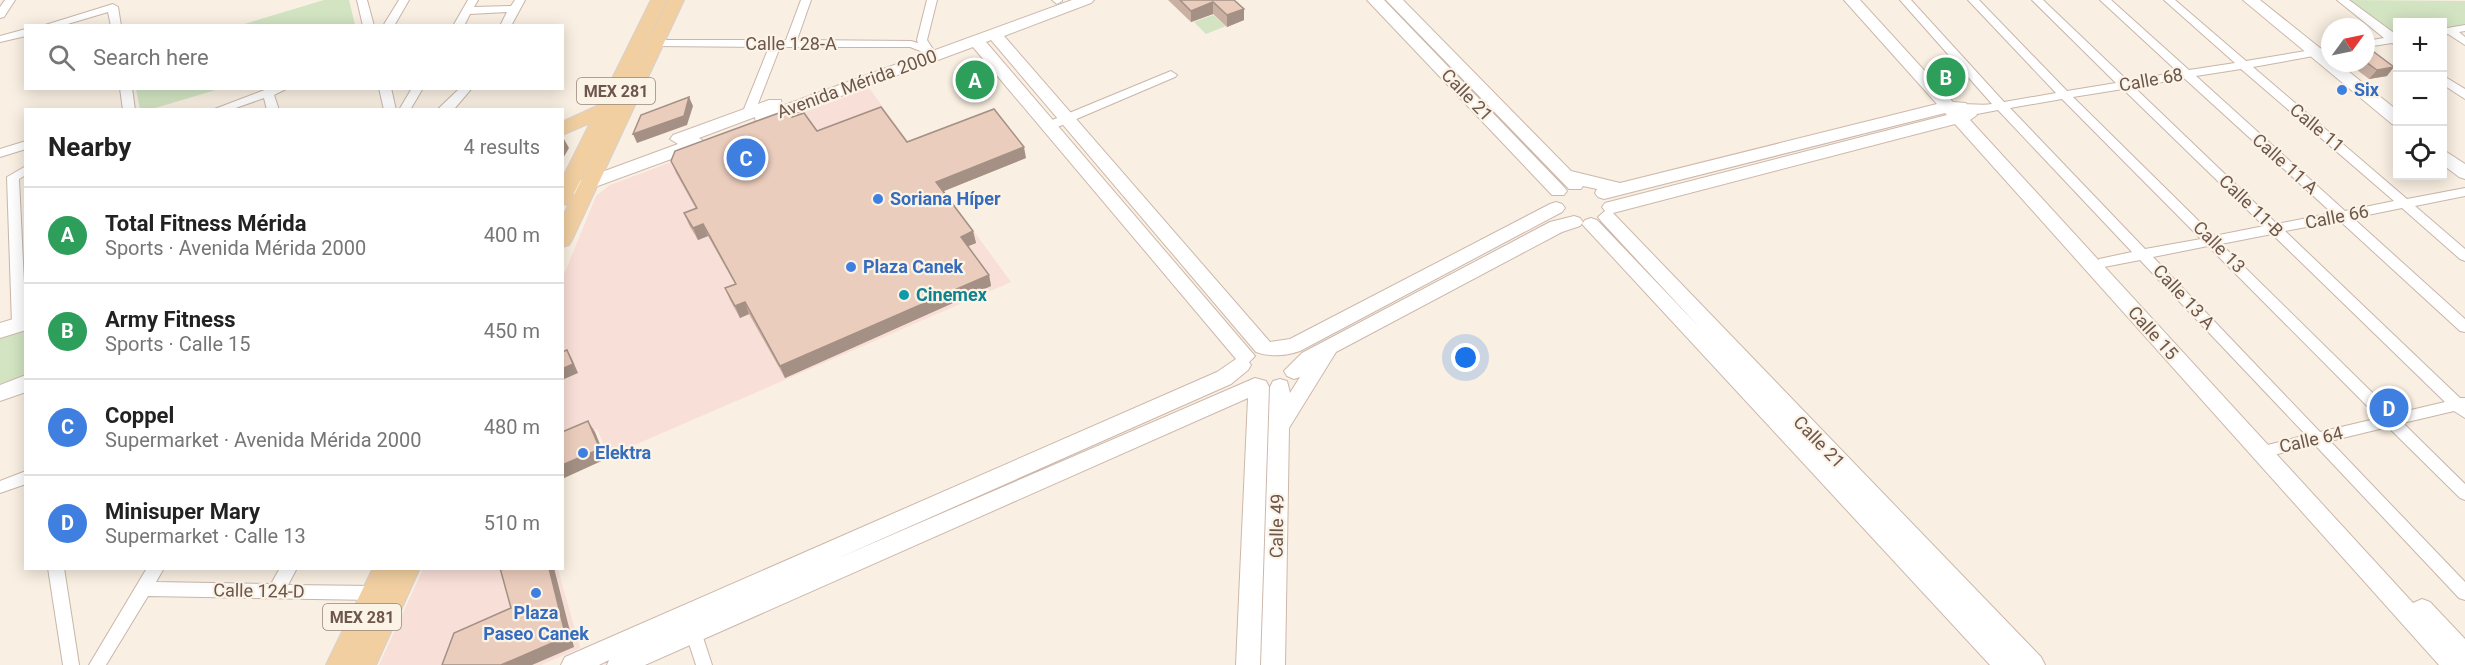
<!DOCTYPE html>
<html lang="en">
<head>
<meta charset="utf-8">
<style>
	body { margin:0; font-family:Roboto,sans-serif; background:#f6f6f6; color:#222 }
	.controls { position:absolute; right:18px; top:18px; display:grid; overflow:hidden; border-radius:0px; box-shadow:0 3px 15px #0003 }
	.controls button { width:54px; height:54px; display:grid; place-items:center; padding:0; border:0; border-bottom:2px solid #e0e0e0; background:#fff; color:#222; font:30px sans-serif }
	.compass { position:absolute; left:2321px; top:18px; width:54px; height:54px; border-radius:50%; background:#fff; box-shadow:0 3px 15px #0003; rotate:57deg }
	.you { position:absolute; left:1466px; top:358px; width:21px; height:21px; margin:-15px; border:4px solid #fff; border-radius:50%; background:#1a73e8; box-shadow:0 0 0 9px #1a73e833 }
	.badge { display:grid; place-items:center; width:39px; height:39px; border-radius:50%; background:#2563eb; color:#fff; font-size:20px; font-weight:700 }
	.pin { position:absolute; translate:-50% -50%; border:3px solid #fff; box-shadow:0 2px 6px #0006 }
	.list { margin:0; padding:0; list-style:none }
	h2 { display:flex; justify-content:space-between; align-items:center; height:78px; margin:0; padding:0 24px; font-size:26px }
	h2 small { font-size:20px; font-weight:400; color:#767676 }
	.list li { display:grid; grid-template-columns:39px 1fr auto; gap:18px; align-items:center; box-sizing:border-box; height:96px; padding:0 24px; border-top:2px solid #e0e0e0 }
	.list b { display:block; font-size:22px; white-space:nowrap }
	.list p { margin:0; font-size:20px; white-space:nowrap; color:#767676 }
	.list em { font-size:20px; font-style:normal; color:#767676 }
	.icon { flex:none; width:33px; height:33px; fill:none; stroke:currentColor; stroke-width:2; stroke-linecap:round; stroke-linejoin:round }
	.map { position:relative; flex:none; width:2465px; height:665px; overflow:hidden }
	.search { position:absolute; background:#fff; box-shadow:0 3px 15px #0003; left:24px; top:24px; width:540px; height:66px; display:flex; align-items:center; gap:15px; box-sizing:border-box; padding:0 21px; border-radius:0px; color:#767676; font-size:22px }
	.panel { position:absolute; background:#fff; box-shadow:0 3px 15px #0003; left:24px; top:108px; width:540px; height:462px; border-radius:0px }
	.map>svg:first-child { display:block }
	.commercial { fill:#f8dfd7 }
	.green { fill:#d2e4c2 }
	.lines { fill:none; stroke-linecap:round; stroke-linejoin:round }
	.street-casing { stroke:#c8b6aa; stroke-width:2 }
	.secondary-casing { stroke:#cdb8ab; stroke-width:2 }
	.primary-casing { stroke:#d6d0cd; stroke-width:2 }
	.street { fill:#fff; fill-rule:evenodd }
	.secondary { fill:#fff; fill-rule:evenodd }
	.primary { fill:#f1cfa1; fill-rule:evenodd }
	.wall { fill:#cab0a3 }
	.shaded-wall { fill:#a49084 }
	.building { fill:#ebcdbd; stroke:#a49084; stroke-width:1.5 }
	.shop-dot { fill:#3f7fe0; stroke:#fcf3e7; stroke-width:2 }
	.culture-dot { fill:#0f9aa8; stroke:#fcf3e7; stroke-width:2 }
	.labels { text-anchor:middle; stroke-width:4.5; stroke-linejoin:round; paint-order:stroke }
	.shield { fill:#fcf3e7; stroke:#98857a; stroke-width:1.5 }
	.shield-label { font-size:16px; font-weight:bold; fill:#6d564b }
	.street-label { font-size:18px; fill:#6d564b; stroke:#fcf3e7 }
	.shop-label { font-size:18px; font-weight:bold; fill:#366cbe; stroke:#fcf3e7; text-anchor:start }
	.culture-label { font-size:18px; font-weight:bold; fill:#0d838f; stroke:#fcf3e7; text-anchor:start }
</style>
</head>
<body>
<div class="map">
<svg width="2465" height="665" viewBox="0 0 2465 665">
	<rect width="100%" height="100%" fill="#f9efe2"/>
	<path class="commercial" d="M869 88 1011 282 609 456 597 429 563 443V277L596 196 610 185Z
		M423 569H558L580 648 541 665H379Z"/>
	<path class="green" d="M324 0H349L355 25H241Z
		M2344 0 2465 1V28L2443 32 2442 22H2398L2397 39Z
		M1213 15 1226 26 1206 34 1194 22Z
		M136 89V88L219 89 152 109H140Z
		M25 327V376L0 386V336Z"/>
	<g class="lines">
		<defs>
			<path id="street" d="M5 0H15L4 17 0 18V7Z
				M357 0H367L374 26H363Z
				M399 0H409L394 26H383Z
				M468 0H478L474 7 511 6 515 0H525L511 26H500L507 12 470 14 464 26H453Z
				M801 0H811L797 40 911 41 918 43 917 40 927 0H937L927 40 936 54 930 57 926 56 923 52 910 47H780L754 114 748 118 742 114 769 47 656 46 651 43 656 40H786Z
				M1052 0H1062V1L1057 4Z
				M1900 0H1911L2004 102 2056 93 1968 0H1979L2067 91 2116 83 2032 0H2043L2128 81 2178 72 2100 0H2111L2189 70 2235 63 2164 0H2175L2246 61 2330 47V53L2253 67 2407 199 2465 188V196L2415 206 2465 249V261L2460 259 2402 208 2353 218 2465 319V332L2460 331 2340 221 2285 231 2460 398H2465V418L2454 411 2403 423 2465 484V500L2460 498 2388 427 2330 441 2465 582V600L2459 598 2315 445 2261 458 2256 456 2254 452 2256 448 2306 435 2140 260 2104 267 2099 265 2098 262 2099 259 2132 252 1998 110 1977 114 1960 111 1958 108 1960 105C1970 103 1982 106 1992 104ZM2241 69 2394 201 2345 211 2196 76ZM2184 78 2332 213 2277 224 2134 87ZM2123 89 2264 226 2214 236 2073 97ZM2062 99 2201 239 2145 249 2010 108ZM2272 234 2445 402 2394 414 2221 244ZM2208 246 2379 418 2320 432 2153 257Z
				M2337 0H2349L2398 36V46L2392 43 2366 47V41L2384 38Z
				M113 4 118 7 121 26H111L108 12 61 26H42Z
				M2465 25V31L2459 32 2465 37V45L2448 34 2442 35V29Z
				M26 29V36L0 42V36Z
				M1171 71 1177 75 1175 77 1053 129 1049 130 1043 126 1045 123Z
				M2442 75 2465 89V99L2442 84Z
				M120 88H132L135 110H123Z
				M270 88H288L274 95 279 110H267L264 98 230 110H212Z
				M379 88H391L396 110H384Z
				M412 88H423L410 110H399Z
				M460 88H472L455 108 437 110Z
				M26 141V149L0 157V149Z
				M26 166V175L19 179 26 324 19 329 12 324 7 177Z
				M26 471V484L0 493V481Z
				M48 568H64L79 665H63Z
				M147 568H164L156 582 271 584 280 568H297L288 585 374 586 380 588 382 593 380 598 374 600 148 596 106 665H89Z
				M691 618 697 620 699 625 712 665H696L683 625 685 620Z"/>
			<path id="secondary" d="M1072 0H1094L1091 3 1004 36 1270 342 1290 339 1550 204 1556 202 1562 204 1565 208 1562 212 1300 351C1286 356 1269 357 1256 352L991 40 986 42 1255 356 1249 362 1251 365 1248 370 1231 384 834 560 1255 378 1266 381 1269 387 1260 665H1236L1248 398 645 665H607L609 660 599 665H561L565 657 1217 372 1236 359 973 47 768 123H756L755 117 699 138 707 143 704 147 595 187 583 194H571L568 190 571 186 583 179 678 144 670 139 673 135 769 100H781L782 106Z
				M1367 0H1384L1564 187 1567 191 1564 195H1552Z
				M1386 0H1403L1571 171 1620 183 1937 104 1844 0H1860L1953 102 1966 103 1968 107 1966 110 1975 111 1977 115 1970 120 2413 603 2422 599 2430 602 2465 639V665H2439L1955 124 1613 213 2041 657 2045 665H1990L1582 224 1585 220 1591 218 1597 220 1700 328 1601 221 1598 217 1605 211 1602 207 1605 203 1947 115 1945 113 1604 199 1598 197 1595 193 1597 189 1583 186 1581 189H1569Z
				M2243 0H2260L2330 56V63H2338L2398 111V125L2392 124Z
				M2442 149 2465 164V179L2459 177 2442 164Z
				M1574 216 1580 218 1583 222 1580 226 1562 232 1336 352 1289 428 1285 665H1261L1270 387 1273 381 1280 379 1287 381 1290 393 1300 377 1294 379 1287 376 1284 371 1302 353 1550 222Z
				M26 315V330L0 338V323Z
				M26 375V392L0 401V385Z"/>
			<path id="primary" d="M651 0H667L616 107 668 0H684L572 240 569 245 562 247V218L614 112 572 199 569 204 562 205V179L590 123 562 135V122L599 105Z
				M373 568H420L376 665H326Z"/>
		</defs>
		<use href="#street" class="street-casing"/>
		<use href="#secondary" class="secondary-casing"/>
		<use href="#primary" class="primary-casing"/>
		<use href="#street" class="street"/>
		<use href="#secondary" class="secondary"/>
		<use href="#primary" class="primary"/>
	</g>
	<path class="wall" d="M1168 0H1234L1244 20 1227 27 1213 14 1191 22Z
		M2366 46 2387 76 2369 79 2348 63H2366Z
		M792 117 817 131 1026 158 944 191 973 231 976 243 968 246 989 275 991 286 785 378 749 314 740 318 730 300 725 288 735 284 708 236 698 240 689 225 684 213 696 209 676 173 671 161Z
		M433 568H456V570H434Z"/>
	<path class="shaded-wall" d="M1213 2V14L1191 22V11Z
		M1244 9V20L1227 27V15Z
		M2394 67 2387 76 2369 79 2377 70Z
		M689 97 693 106 687 125 637 143 633 134Z
		M564 139 569 148 562 160V142Z
		M1024 147 1026 158 939 193 936 182Z
		M703 224 708 236 698 240 693 228Z
		M973 231 976 243 964 248 961 237Z
		M989 275 991 286 785 378 780 366Z
		M745 302 749 314 740 318 735 306Z
		M567 350 572 359 578 373 562 380V369Z
		M588 421 595 432 606 459 562 479V465Z
		M549 568H554L574 647 532 665H501Z"/>
	<path class="building" d="M1180 0H1234L1244 9 1227 15 1213 2 1191 11Z
		M2366 46 2394 67 2377 70 2366 62Z
		M689 97 684 116 633 134 641 115Z
		M881 107 907 142 994 109 1024 147 936 182 973 231 961 237 989 275 780 366 745 302 735 306 725 288 736 284 703 224 693 228 684 213 697 208 671 161 675 151 787 110 792 117 804 113 817 131Z
		M567 350 573 364 562 369V352Z
		M588 421 600 449 562 465V432Z
		M500 568H549L566 637 501 665H442L454 633 511 608Z"/>
	<g class="shop-dot">
		<circle cx="2342" cy="90" r="6"/>
		<circle cx="878" cy="199" r="6"/>
		<circle cx="851" cy="267" r="6"/>
		<circle cx="583" cy="453" r="6"/>
		<circle cx="536" cy="593" r="6"/>
	</g>
	<circle class="culture-dot" cx="904" cy="295" r="6"/>
	<g class="labels">
		<g class="shield">
			<rect x="577" y="78" width="78" height="26" rx="4.5"/>
			<rect x="323" y="604" width="78" height="26" rx="4.5"/>
		</g>
		<g class="shield-label">
			<text x="616" y="97">MEX 281</text>
			<text x="362" y="623">MEX 281</text>
		</g>
		<g class="street-label">
			<text x="791" y="50">Calle 128-A</text>
			<text transform="translate(2151 80) rotate(-10)" y="6">Calle 68</text>
			<text transform="translate(857 84) rotate(-20)" y="6">Avenida Mérida 2000</text>
			<text transform="translate(1467 95) rotate(46)" y="6">Calle 21</text>
			<text transform="translate(2317 128) rotate(40)" y="6">Calle 11</text>
			<text transform="translate(2285 164) rotate(42)" y="6">Calle 11 A</text>
			<text transform="translate(2251 206) rotate(44)" y="6">Calle 11-B</text>
			<text transform="translate(2337 217) rotate(-11)" y="6">Calle 66</text>
			<text transform="translate(2219 247) rotate(45)" y="6">Calle 13</text>
			<text transform="translate(2184 297) rotate(47)" y="6">Calle 13 A</text>
			<text transform="translate(2153 333) rotate(48)" y="6">Calle 15</text>
			<text transform="translate(2311 440) rotate(-13)" y="6">Calle 64</text>
			<text transform="translate(1819 442) rotate(46)" y="6">Calle 21</text>
			<text transform="translate(1277 526) rotate(-89)" y="6">Calle 49</text>
			<text transform="translate(259 591) rotate(1)" y="6">Calle 124-D</text>
		</g>
		<g class="shop-label">
			<text x="2354" y="96">Six</text>
			<text x="890" y="205">Soriana Híper</text>
			<text x="863" y="273">Plaza Canek</text>
			<text x="595" y="459">Elektra</text>
			<text x="536" y="619" text-anchor="middle">Plaza<tspan x="536" dy="21">Paseo Canek</tspan></text>
		</g>
		<g class="culture-label">
			<text x="916" y="301">Cinemex</text>
		</g>
	</g>
</svg>
<div class="controls">
<button>+</button>
<button>−</button>
<button><svg class="icon" aria-label="locate" viewBox="0 0 24 24"><circle cx="12" cy="12" r="6"/><path d="M12 2v4M12 18v4M2 12h4M18 12h4"/></svg></button>
</div>
<svg class="compass" viewBox="-18 -18 36 36"><path d="M0-13l5 13h-10z" fill="#e53935"/><path d="M0 13l5-13h-10z" fill="#767676"/></svg>
<div class="you"></div>
<div class="pin badge" style="left:975px;top:80px;background:#2e9e5b">A</div>
<div class="pin badge" style="left:1946px;top:77px;background:#2e9e5b">B</div>
<div class="pin badge" style="left:746px;top:158px;background:#3f7fe0">C</div>
<div class="pin badge" style="left:2389px;top:408px;background:#3f7fe0">D</div>
<div class="search"><svg class="icon" aria-label="search" viewBox="0 0 24 24"><circle cx="10" cy="10" r="6"/><path d="M15 15l6 6"/></svg>Search here</div>
<section class="panel">
<h2>Nearby<small>4 results</small></h2>
<ul class="list">
<li><span class="badge" style="background:#2e9e5b">A</span><div><b>Total Fitness Mérida</b><p>Sports · Avenida Mérida 2000</p></div><em>400 m</em></li>
<li><span class="badge" style="background:#2e9e5b">B</span><div><b>Army Fitness</b><p>Sports · Calle 15</p></div><em>450 m</em></li>
<li><span class="badge" style="background:#3f7fe0">C</span><div><b>Coppel</b><p>Supermarket · Avenida Mérida 2000</p></div><em>480 m</em></li>
<li><span class="badge" style="background:#3f7fe0">D</span><div><b>Minisuper Mary</b><p>Supermarket · Calle 13</p></div><em>510 m</em></li>
</ul>
</section>
</div>
</body>
</html>
